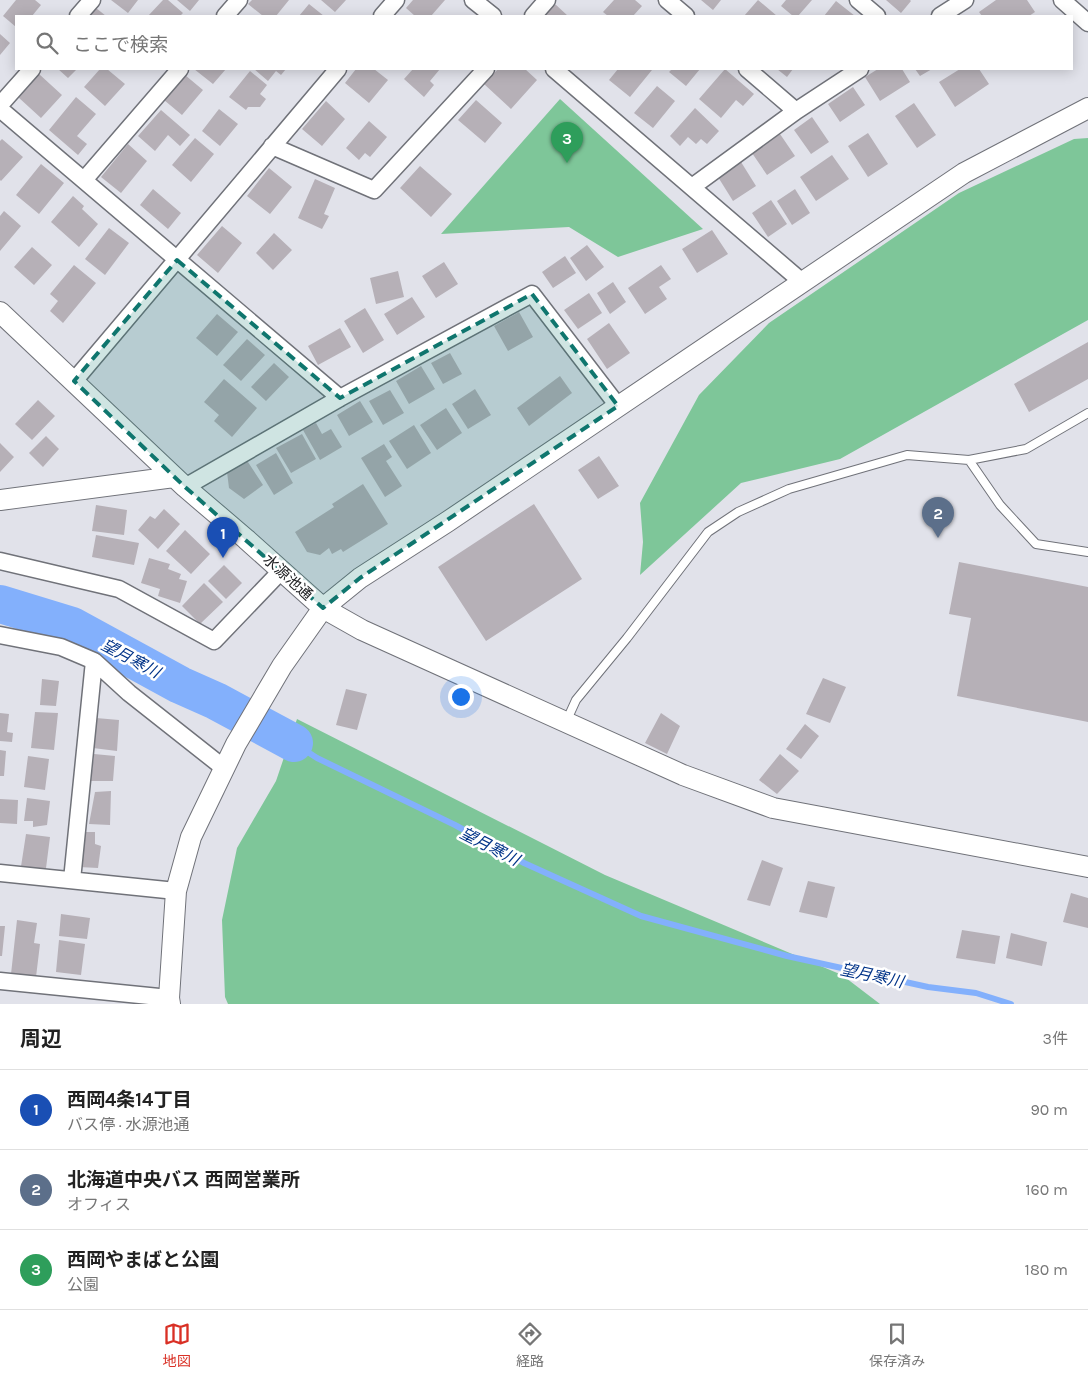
<!DOCTYPE html>
<html lang="ja">
<head>
<meta charset="utf-8">
<style>
	body { margin:0; font-family:Karla,"Noto Sans JP",sans-serif; background:#f2f2f2; color:#222 }
	.you { position:absolute; left:460px; top:696px; width:18px; height:18px; margin:-12px; border:4px solid #fff; border-radius:50%; background:#1a73e8; box-shadow:0 0 0 8px #1a73e833 }
	.badge { display:grid; place-items:center; width:32px; height:32px; border-radius:50%; background:#d93025; color:#fff; font-size:16px; font-weight:700 }
	.pin { position:absolute; translate:-50% -41px; filter:drop-shadow(0 1px 2px #0008) }
	.pin::after { content:''; position:absolute; top:26px; width:18px; height:15px; background:inherit; clip-path:polygon(0 0,100% 0,50% 100%) }
	.list { margin:0; padding:0; list-style:none }
	h2 { display:flex; justify-content:space-between; align-items:center; height:65px; margin:0; padding:0 20px; font-size:21px }
	h2 small { font-size:16px; font-weight:400; color:#767676 }
	.list li { display:grid; grid-template-columns:32px 1fr auto; gap:15px; align-items:center; box-sizing:border-box; height:80px; padding:0 20px; border-top:1px solid #e0e0e0 }
	.list b { display:block; font-size:19px; white-space:nowrap }
	.list p { margin:0; font-size:16px; white-space:nowrap; color:#767676 }
	.list em { font-size:16px; font-style:normal; color:#767676 }
	.icon { flex:none; width:28px; height:28px; fill:none; stroke:currentColor; stroke-width:2; stroke-linecap:round; stroke-linejoin:round }
	.map { position:relative; flex:none; width:1088px; height:1004px; overflow:hidden }
	.search { position:absolute; background:#fff; box-shadow:0 2px 12px #0003; left:15px; right:15px; top:15px; height:55px; display:flex; align-items:center; gap:12px; box-sizing:border-box; padding:0 18px; border-radius:0px; color:#767676; font-size:19px }
	.sheet { height:305px; background:#fff }
	nav { display:flex; justify-content:space-around; align-items:center; box-sizing:border-box; height:70px; border-top:1px solid #e0e0e0; background:#fff; font-size:14px; color:#767676 }
	nav a { display:grid; justify-items:center; gap:2px }
	nav .on { color:#d93025 }
	.map>svg:first-child { display:block }
	.green { fill:#7ec699 }
	.lines { fill:none; stroke-linecap:round; stroke-linejoin:round }
	.stream { stroke:#83b0fc; stroke-width:6 }
	.river { stroke:#83b0fc; stroke-width:38 }
	.building { fill:#b6b0b7 }
	.service-casing { stroke:#707279; stroke-width:10 }
	.minor-casing { stroke:#707279; stroke-width:19 }
	.tertiary-casing { stroke:#707279; stroke-width:22 }
	.service { stroke:#fff; stroke-width:8 }
	.minor { stroke:#fff; stroke-width:16 }
	.tertiary { stroke:#fff; stroke-width:20 }
	.marked { fill:#0f766e; fill-opacity:0.2; stroke:#0f766e; stroke-width:4; stroke-dasharray:10 6; stroke-linejoin:round }
	.labels { text-anchor:middle; stroke-width:5; stroke-linejoin:round; paint-order:stroke }
	.street-label { font-size:15px; fill:#222325; stroke:#fff }
	.water-label { font-size:16px; font-style:italic; fill:#038; stroke:#fff }
</style>
</head>
<body>
<div class="map">
<svg width="1088" height="1004" viewBox="0 0 1088 1004">
	<rect width="100%" height="100%" fill="#e1e2ea"/>
	<path class="green" d="M560 99 703 229 618 257 569 227 441 234Z
		M1088 138V320L840 459 741 483 640 575 643 542 640 503 699 395 769 323 959 193 1074 139Z
		M297 719 605 875 842 975 880 1004H228L225 997 222 920 237 848 276 781Z"/>
	<g class="lines">
		<path class="stream" d="M294 743 317 758 455 825 524 863 641 916 787 956 928 987 976 993 1011 1004"/>
		<path class="river" d="M0 604 72 626 180 685 216 701 294 743"/>
	</g>
	<path class="building" d="M16 0H35L41 5 32 16H16V27L3 16Z
		M111 0H138L128 13Z
		M163 0H168L183 13 180 16H148Z
		M177 0H199L190 11Z
		M252 0H289L276 16H263L248 4Z
		M321 0H346L335 12Z
		M413 0H445L431 16H415L406 8Z
		M614 0H635L642 6 633 16H608L603 12Z
		M701 0H721L713 10Z
		M758 0 777 16H744Z
		M786 0H812L798 16H793L781 6Z
		M886 0H910L911 1 901 13Z
		M996 0H1027L1035 12 1029 16H982L979 12Z
		M836 1 855 16H824Z
		M309 4 324 16H299Z
		M555 4 568 16H544Z
		M96 8 106 16H90Z
		M0 34 10 43 0 55Z
		M58 69H77L68 78Z
		M100 69H107L125 84 105 106 84 87Z
		M194 69H226L213 84Z
		M254 69H286L281 75 276 71 268 81Z
		M356 69H374L388 80 369 103 345 83Z
		M413 69H440L430 81 434 85 424 97 404 79Z
		M498 69H525L537 80 511 109 484 84Z
		M618 69H650L652 70 630 97 609 80Z
		M672 69H700L686 86 669 72Z
		M725 69 754 94 743 106 736 100 721 118 699 99Z
		M777 69H793L787 77Z
		M878 69H902L910 82 880 101 865 77Z
		M915 69H932L920 76Z
		M960 69H979L989 84 955 107 939 82Z
		M250 71 267 85 260 94 266 99 260 107H248L246 110 229 97Z
		M39 74 62 95 41 118 18 97Z
		M185 75 203 90 182 115 164 100Z
		M657 86 675 101 653 128 634 113Z
		M853 87 865 105 840 122 828 104Z
		M76 97 96 114 77 136 87 144 78 155 49 130Z
		M476 100 502 123 485 143 458 120Z
		M326 101 345 119 322 146 302 129Z
		M914 103 936 135 917 148 895 116Z
		M695 108 719 131 707 144 701 139 696 144 688 137 680 146 670 136Z
		M219 109 238 124 220 146 202 131Z
		M161 110 190 135 180 146 168 135 155 151 138 136Z
		M812 117 829 142 811 154 794 130Z
		M369 121 387 137 370 157 365 153 359 160 346 148Z
		M868 133 888 164 868 177 848 146Z
		M780 134 795 156 767 175 752 153Z
		M195 138 214 154 191 182 172 165Z
		M2 139 23 157 1 181 0 180V141Z
		M128 144 147 161 121 193 101 177Z
		M832 155 849 179 816 201 800 177Z
		M741 162 756 186 733 201 718 177Z
		M41 164 64 183 39 214 16 195Z
		M420 166 452 194 431 217 400 188Z
		M269 168 292 187 270 214 247 196Z
		M315 179 335 188 324 214 329 216 322 229 298 218Z
		M153 189 181 213 168 229 140 205Z
		M795 189 810 213 792 225 777 201Z
		M73 196 84 206 82 209 98 224 79 247 51 222Z
		M771 200 787 224 768 237 752 213Z
		M4 211 21 226 0 251V216Z
		M222 226 242 243 218 273 197 255Z
		M109 228 129 243 105 275 85 259Z
		M712 230 728 254 697 273 682 249Z
		M274 233 292 250 273 270 256 253Z
		M587 245 604 267 586 281 570 258Z
		M32 247 52 265 34 285 14 267Z
		M565 256 576 273 553 288 542 272Z
		M444 262 458 284 436 298 422 276Z
		M74 265 96 283 63 323 50 311 58 301 50 294Z
		M661 265 671 279 659 287 667 299 645 314 628 288Z
		M398 271 404 297 376 304 370 278Z
		M613 282 626 302 610 314 597 293Z
		M589 293 602 313 578 329 564 310Z
		M412 297 425 317 397 335 384 314Z
		M365 308 384 340 363 353 344 321Z
		M519 312 533 337 508 351 494 326Z
		M217 314 238 332 217 356 196 338Z
		M609 323 630 353 607 369 587 339Z
		M340 328 351 347 318 365 308 346Z
		M247 339 265 355 241 381 223 365Z
		M1088 342V379L1029 412 1014 384Z
		M450 353 462 374 443 384 431 363Z
		M274 363 289 377 266 401 251 387Z
		M421 366 435 389 409 404 396 381Z
		M560 376 572 393 529 426 517 408Z
		M224 379 257 408 232 437 214 421 219 415 204 402Z
		M475 389 491 415 468 429 452 404Z
		M390 390 404 413 383 425 369 401Z
		M38 400 55 416 32 440 15 424Z
		M360 401 373 422 349 436 337 415Z
		M446 408 462 433 437 450 420 425Z
		M316 423 322 434 331 429 342 447 320 460 303 430Z
		M414 425 431 453 407 469 389 441Z
		M302 434 316 459 291 473 276 448Z
		M46 436 59 449 43 467 29 453Z
		M0 443 14 457 0 472Z
		M384 444 392 457 386 461 402 486 385 497 361 458Z
		M276 453 293 483 274 495 256 465Z
		M599 456 619 486 598 499 578 470Z
		M246 459 263 485 244 499 229 488 227 472Z
		M363 484 388 524 343 552 341 549 332 554 329 548 320 555 307 552 295 532 334 507 332 504Z
		M534 504 582 579 486 641 438 567Z
		M96 505 127 510 124 535 92 531Z
		M164 509 180 524 158 549 138 530 150 516 155 519Z
		M185 530 210 554 191 574 166 551Z
		M96 535 139 543 134 565 92 557Z
		M149 558 170 564 168 569 181 574 179 579 187 581 180 603 158 596 160 589 141 583Z
		M959 562 1088 587V722L957 696 971 618 949 614Z
		M224 565 242 583 226 599 208 581Z
		M204 583 223 602 200 624 182 606Z
		M823 678 846 687 830 723 806 714Z
		M42 679 59 681 56 706 40 705Z
		M346 689 367 694 357 730 336 725Z
		M35 712 58 713 54 750 31 748Z
		M0 713 9 714 7 732 13 733 12 742 0 741Z
		M661 713 680 726 667 754 645 743Z
		M96 718 119 720 117 751 93 748Z
		M805 724 819 736 801 759 786 749Z
		M0 750 6 751 4 776H0Z
		M94 754 115 756 113 781H91Z
		M780 754 799 771 777 794 759 780Z
		M28 756 49 759 45 790 24 787Z
		M111 791 110 825 89 824 95 792Z
		M27 798 50 801 47 825 33 827V821H24Z
		M0 799 18 800 17 824 0 823Z
		M82 832H95V844L101 846 98 868 79 867Z
		M26 834 50 837 45 876 20 873Z
		M762 860 783 868 770 906 747 900Z
		M808 881 835 887 827 918 799 912Z
		M1071 893 1088 898V928L1063 922Z
		M61 914 90 918 87 939 59 936Z
		M17 920 37 923 34 943 40 944 36 977 11 974Z
		M0 926H5L2 956H0Z
		M962 930 1000 936 995 964 956 958Z
		M1011 933 1047 942 1042 966 1006 958Z
		M59 940 85 944 81 975 56 972Z"/>
	<g class="lines">
		<defs>
			<path id="service" d="M969 460 1026 449 1088 413
				M566 722 576 700 627 638 708 532 738 512 789 489 907 455 969 460 1000 505 1036 544 1088 552"/>
			<path id="minor" d="M473 0 493 16
				M667 0 686 16
				M858 0 877 16
				M1062 0 1088 23
				M78 16 92 0
				M225 16 239 0
				M382 16 396 0
				M533 16 547 0
				M940 16 965 0
				M554 69 801 281
				M747 69 796 111
				M0 105 32 69
				M0 109 340 398
				M272 146 374 190 486 69
				M84 180 180 69
				M692 187 796 111 860 69
				M74 381 338 69
				M185 487 340 398 532 294 618 406
				M0 561 119 589 214 641 281 571
				M0 635 61 647 94 661 129 693 224 768
				M0 873 176 891
				M72 880 94 661
				M0 981 169 998"/>
			<path id="tertiary" d="M0 312 185 487 246 539 323 608 362 630 683 775 773 808 1088 867
				M0 500 174 477
				M170 1004 169 998 176 891 191 837 236 744 282 666 323 608 360 578 447 522 964 173 1088 108"/>
		</defs>
		<use href="#service" class="service-casing"/>
		<use href="#minor" class="minor-casing"/>
		<use href="#tertiary" class="tertiary-casing"/>
		<use href="#service" class="service"/>
		<use href="#minor" class="minor"/>
		<use href="#tertiary" class="tertiary"/>
	</g>
	<path class="marked" d="M177 260 340 398 532 294 618 406 360 578 323 608 185 487 74 381Z"/>
	<g class="labels">
		<g class="street-label">
			<text transform="translate(288 577) rotate(42)" y="5">水源池通</text>
		</g>
		<g class="water-label">
			<text transform="translate(131 658) rotate(28)" y="6">望月寒川</text>
			<text transform="translate(490 846) rotate(27)" y="6">望月寒川</text>
			<text transform="translate(872 975) rotate(12)" y="6">望月寒川</text>
		</g>
	</g>
</svg>
<div class="you"></div>
<div class="pin badge" style="left:223px;top:558px;background:#1a4fb4">1</div>
<div class="pin badge" style="left:938px;top:538px;background:#5c6f8a">2</div>
<div class="pin badge" style="left:567px;top:163px;background:#2e9e5b">3</div>
<div class="search"><svg class="icon" aria-label="search" viewBox="0 0 24 24"><circle cx="10" cy="10" r="6"/><path d="M15 15l6 6"/></svg>ここで検索</div>
</div>
<section class="sheet">
<h2>周辺<small>3件</small></h2>
<ul class="list">
<li><span class="badge" style="background:#1a4fb4">1</span><div><b>西岡4条14丁目</b><p>バス停 · 水源池通</p></div><em>90 m</em></li>
<li><span class="badge" style="background:#5c6f8a">2</span><div><b>北海道中央バス 西岡営業所</b><p>オフィス</p></div><em>160 m</em></li>
<li><span class="badge" style="background:#2e9e5b">3</span><div><b>西岡やまばと公園</b><p>公園</p></div><em>180 m</em></li>
</ul>
</section>
<nav>
<a class="on"><svg class="icon" aria-label="map" viewBox="0 0 24 24"><path d="M3 6l6-2 6 2 6-2v14l-6 2-6-2-6 2zM9 4v14M15 6v14"/></svg>地図</a>
<a><svg class="icon" aria-label="directions" viewBox="0 0 24 24"><path d="M12 3l9 9-9 9-9-9zM9 14v-3h6M13 9l2 2-2 2"/></svg>経路</a>
<a><svg class="icon" aria-label="saved" viewBox="0 0 24 24"><path d="M7 4h10v16l-5-4-5 4z"/></svg>保存済み</a>
</nav>
</body>
</html>
